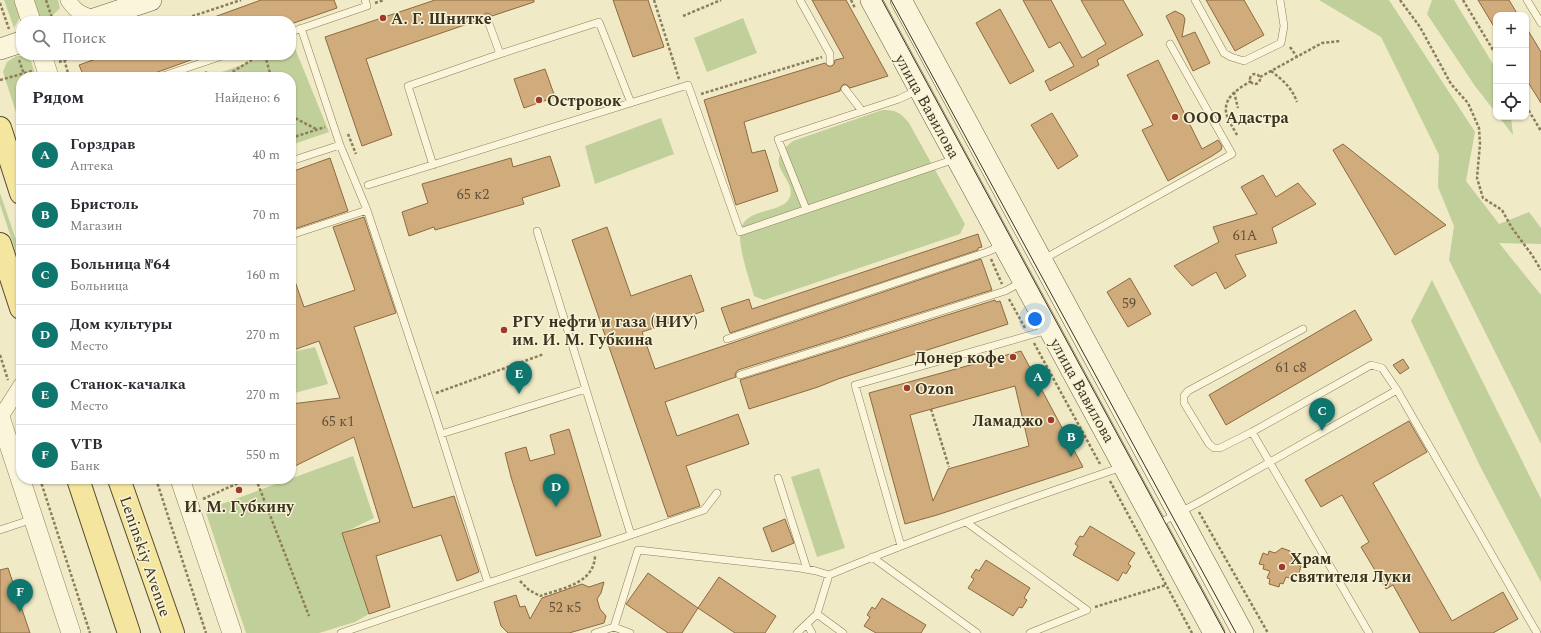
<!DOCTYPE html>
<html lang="ru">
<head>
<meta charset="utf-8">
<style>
	body { margin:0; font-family:Spectral,serif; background:#f7f7f7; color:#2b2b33 }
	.controls { position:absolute; right:12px; top:12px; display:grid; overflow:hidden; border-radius:8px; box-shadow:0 1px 3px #0004 }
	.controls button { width:36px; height:36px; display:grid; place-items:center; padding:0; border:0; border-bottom:1px solid #e1e1e2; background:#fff; color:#2b2b33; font:20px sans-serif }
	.you { position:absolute; left:1035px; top:319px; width:14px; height:14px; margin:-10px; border:3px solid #fff; border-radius:50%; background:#1a73e8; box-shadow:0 0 0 6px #1a73e833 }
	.badge { display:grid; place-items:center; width:26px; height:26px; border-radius:50%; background:#0f766e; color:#fff; font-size:13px; font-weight:700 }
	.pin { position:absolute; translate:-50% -33px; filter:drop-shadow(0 1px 2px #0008) }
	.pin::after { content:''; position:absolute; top:21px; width:14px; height:12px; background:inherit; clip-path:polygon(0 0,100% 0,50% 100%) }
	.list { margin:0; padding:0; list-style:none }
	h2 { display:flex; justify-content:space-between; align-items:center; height:52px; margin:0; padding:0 16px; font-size:17px }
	h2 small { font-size:13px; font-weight:400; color:#7c7c81 }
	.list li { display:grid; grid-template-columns:26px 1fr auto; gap:12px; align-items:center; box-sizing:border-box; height:60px; padding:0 16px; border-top:1px solid #e1e1e2 }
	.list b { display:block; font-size:15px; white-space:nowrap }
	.list p { margin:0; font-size:13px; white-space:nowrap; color:#7c7c81 }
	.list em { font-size:13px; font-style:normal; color:#7c7c81 }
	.icon { flex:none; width:22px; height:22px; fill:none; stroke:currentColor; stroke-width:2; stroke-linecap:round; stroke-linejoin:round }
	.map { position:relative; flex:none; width:1541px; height:633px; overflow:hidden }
	.search { position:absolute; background:#fff; box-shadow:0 1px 3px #0004; left:16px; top:16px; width:280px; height:44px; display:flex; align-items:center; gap:10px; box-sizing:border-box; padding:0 14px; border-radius:16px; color:#7c7c81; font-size:15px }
	.panel { position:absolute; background:#fff; box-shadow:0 1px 3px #0004; left:16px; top:72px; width:280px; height:412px; border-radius:16px }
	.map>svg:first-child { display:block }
	.green { fill:#c1cf9a }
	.building { fill:#d0ab7b; stroke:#8d6a40; fill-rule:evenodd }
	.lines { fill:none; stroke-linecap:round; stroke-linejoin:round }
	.service-casing { stroke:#8d7d5b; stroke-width:8 }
	.minor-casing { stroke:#8d7d5b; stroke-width:16 }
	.tertiary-casing { stroke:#8d7d5b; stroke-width:20 }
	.secondary-casing { stroke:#6f5e3e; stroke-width:22 }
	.primary-casing { stroke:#5b4a2f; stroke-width:24 }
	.path { stroke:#8d7d5b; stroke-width:2.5; stroke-dasharray:3 2; stroke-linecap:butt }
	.service { stroke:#faf5db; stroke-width:7 }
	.minor { stroke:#faf5db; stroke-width:15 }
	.tertiary { stroke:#faf5db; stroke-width:19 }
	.secondary { stroke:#faf5db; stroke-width:21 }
	.primary { stroke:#f4e69e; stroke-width:22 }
	.tram { stroke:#3d321f; stroke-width:1 }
	.poi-dot { fill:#9f3928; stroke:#f7f3d7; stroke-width:1.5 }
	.labels { text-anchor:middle; stroke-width:3; stroke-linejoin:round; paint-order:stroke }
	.number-label { font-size:14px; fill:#625036 }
	.poi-label { font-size:16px; font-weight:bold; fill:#3d321f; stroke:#f7f3d7; text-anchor:start }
	.street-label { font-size:16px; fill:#3d321f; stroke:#f7f3d7 }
</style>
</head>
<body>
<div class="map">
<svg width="1541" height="633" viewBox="0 0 1541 633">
	<rect width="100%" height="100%" fill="#f0eac7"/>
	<path class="green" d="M4 0H15L21 15 14 28Z
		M26 0H58L60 8 51 17 38 19Z
		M1319 0H1389L1475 132 1466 181 1499 224 1529 212 1541 228V244L1499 243 1541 295V444L1449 260 1454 226 1438 187 1439 155 1381 37Z
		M1432 0H1454L1496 69V113L1475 86 1427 14Z
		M743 18 757 53 707 72 694 38Z
		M294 46 329 132 291 145V77H208L269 55H291V47Z
		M16 56H22L31 61 36 77H21V128L3 72 7 62Z
		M882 110C896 110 900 112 909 123L965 224 960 234 764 300 754 296C750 281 739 250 740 235 741 205 782 216 790 197 797 177 759 166 793 141Z
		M1499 117H1511L1513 135Z
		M661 118 674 154 595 184 585 146Z
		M0 193 15 237 21 249V268L0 204Z
		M1432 280 1541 499V582L1481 468 1411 321Z
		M315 347 328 384 291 394V352Z
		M353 456 374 518 343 533 369 614 355 622 319 633H246L205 510Z
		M819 468 845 548 817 557 791 477Z"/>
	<path class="building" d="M261 0H334L337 8 291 24V21H206V20Z
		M435 0H534V2L492 16 490 14 486 13 483 15 482 19 366 59 392 135 362 146 325 37Z
		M613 0H648L664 47 633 57Z
		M812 0H846L888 76 850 88 847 85 844 84 841 87 840 91 744 122 752 153 765 150 778 191 736 205 704 100 825 63 828 66H832L834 64 835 60 844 58Z
		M1023 0H1051L1082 58 1106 44 1081 0H1123L1143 35 1097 60 1099 65 1050 91 1045 81 1074 66 1060 42 1049 48Z
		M1206 0H1244L1264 35 1235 51Z
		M1478 0H1509L1518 15H1496V30Z
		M1000 9 1034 71 1010 84 976 23Z
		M1175 11 1183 15 1185 19 1182 37 1195 32 1210 63 1193 71 1166 16Z
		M1526 27 1541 52V103L1526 79Z
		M107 55H201L202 56 144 77H84L79 65Z
		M1158 60 1202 149 1218 140 1222 146 1221 150 1212 156 1168 181 1142 130 1153 125 1127 75Z
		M545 69 555 97 524 108 514 79Z
		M1052 113 1078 156 1058 169 1031 125Z
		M1343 144 1446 225 1395 255 1333 150Z
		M550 156 560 186 522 198 524 204 435 230 434 227 409 236 402 212 428 203 422 184 511 158 513 167Z
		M330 158 348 211 291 230V172Z
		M1263 175 1276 197 1298 183 1316 204 1272 228 1277 243 1235 255 1246 276 1225 289 1216 272 1192 286 1174 266 1219 242 1213 227 1257 214 1241 187Z
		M364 217 396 313 354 327 413 508 454 496 479 572 457 581 441 535 376 556 390 607 369 614 342 533 380 522 354 437 291 468V404L340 398 319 341 291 351V273H292L304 307 355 290 333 227Z
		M607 227 631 296 691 275 704 311 642 332 655 369 981 259 992 290 738 370 735 374 736 377 665 402 677 436 738 414 749 444 686 466 700 506 668 517 572 240Z
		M978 234 982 247 978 248V250L730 333 721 308 749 299 752 309Z
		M1130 278 1151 314 1128 327 1107 292Z
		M995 300 996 302 1000 301 1008 324 838 379 818 387 749 409 740 380Z
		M1355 310 1372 340 1226 425 1209 395Z
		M1021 351 1083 467 937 515 905 524 869 393ZM1015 386 1029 446 948 469 933 501 910 415Z
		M1403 359 1409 368 1400 374 1393 365Z
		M1409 421 1427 452 1373 483 1452 621 1503 592 1518 619 1493 633H1420L1393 585 1386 589 1373 567 1361 547 1369 542 1342 495 1321 507 1305 480Z
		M569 429 601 536 536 556 511 477 505 453 526 447 530 461 555 454 550 435Z
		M785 519 794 543 772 552 763 528Z
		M1090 526 1135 553 1128 564 1131 566 1126 574 1123 572 1118 581 1073 555 1078 546 1075 544 1080 536 1083 537Z
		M1282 548 1290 551 1292 559 1298 561 1297 565 1301 566 1298 577 1293 575 1292 579 1286 577 1283 584 1280 583 1279 587 1269 584 1270 579 1267 578 1270 571 1263 569 1264 565 1259 564 1263 553 1268 555 1269 551 1275 553Z
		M986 560 1030 588 1024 598 1027 600 1022 608 1019 607 1013 616 968 588 974 579 971 577 976 569 979 571Z
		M8 568 30 633H0V570Z
		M648 573 698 608 682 633H668L626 604Z
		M719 577 776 616 765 633H735L698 608Z
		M604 582 601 593 597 599 600 609 606 616 604 623 569 633H508L501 626 494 602 516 595 520 607 525 606 530 619 542 598 582 584 589 587Z
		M882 598 926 625 921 633H876L864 626 870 617 867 615 872 607 875 609Z"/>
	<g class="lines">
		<defs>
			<path id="service" d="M800 0 830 54V62
				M1195 0 1224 53 1231 57 1244 61 1281 43 1284 26 1280 0
				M1527 0 1541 23
				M487 18 500 54
				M301 28 340 145
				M291 32 367 6 365 0
				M160 77 225 55
				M845 89 862 111
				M291 161 340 145 367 210
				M433 165 408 86 500 54 599 22 631 103
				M368 185 688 85 740 232 955 159
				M806 209 778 139 899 99 918 90
				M291 235 367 210 435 415 488 583 341 633
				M1042 260 1232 154 1170 44
				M1303 329 1188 391 1184 396V403L1209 444 1214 448H1220L1252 432 1371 365 1382 368 1397 390 1537 633
				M727 339 987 252 1001 246
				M740 375 1005 291 1022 282
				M1252 432 1369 633
				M441 434 586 389
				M778 478 807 569
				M966 522 1087 610 1030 633
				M1158 524 1203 500 1397 390
				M0 530 33 519
				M631 535 704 510 717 493
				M901 546 855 385 1048 330
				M872 557 977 633
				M488 583 631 535 537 231
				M817 614 843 633
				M807 624 812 633
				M595 633 614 627
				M630 633 614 627 638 550 800 568 816 571 829 575C925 535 1023 501 1122 467
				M797 633 817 614 829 575"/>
			<path id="minor" d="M68 0C76 12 82 15 96 18
				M0 418 21 385"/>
			<path id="tertiary" d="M24 0 31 21
				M42 55 49 77
				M0 417 71 633
				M180 479 232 633"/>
			<path id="secondary" d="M871 0 1214 633
				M901 0 1243 633
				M88 21 151 0
				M0 49 21 42"/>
			<path id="primary" d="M0 128 21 193
				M0 244 21 308
				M78 479 129 633
				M119 479 173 633"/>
		</defs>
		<use href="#service" class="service-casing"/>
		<use href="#minor" class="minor-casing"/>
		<use href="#tertiary" class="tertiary-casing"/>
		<use href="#secondary" class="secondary-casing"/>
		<use href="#primary" class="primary-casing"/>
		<path class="path" d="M46 0 53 21
			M654 0 679 79
			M851 0 855 8
			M1400 0 1420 27 1451 84 1468 103 1479 128 1480 144 1477 178 1483 198 1502 210 1512 228 1532 255 1541 270
			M1463 0 1496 55
			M0 3 9 29
			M375 3 384 0
			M683 16 721 0
			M178 21 241 0
			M1290 47 1297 57
			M63 55 69 77
			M265 55 271 77
			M19 60 25 77
			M59 62 80 55
			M1271 71C1283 80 1292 88 1297 102
			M205 72 215 77
			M1250 79a5 5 0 1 1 10 0a5 5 0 1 1-10 0Z
			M224 77 260 55
			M1260 77 1322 43 1340 41
			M0 80 32 71
			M1234 92 1238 108
			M701 94 822 57
			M1526 106 1541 131
			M291 116 316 129
			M348 134 356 154
			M1237 135C1234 129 1227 119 1226 112 1224 96 1240 88 1251 81
			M291 138 325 127
			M991 259 1002 284
			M1009 299 1025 328
			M1034 343 1100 464
			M0 355 8 380
			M436 393 544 354
			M931 409 949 467
			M19 413 21 420
			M40 479 90 633
			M156 479 206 633
			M256 479 309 616
			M1110 481 1192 633
			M203 499 247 479
			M1199 512 1268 633
			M520 581 529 590 540 596C562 588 594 584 595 556
			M1095 607 1166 585"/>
		<use href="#service" class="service"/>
		<use href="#minor" class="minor"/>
		<use href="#tertiary" class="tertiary"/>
		<use href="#secondary" class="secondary"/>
		<use href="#primary" class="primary"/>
		<path class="tram" d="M882 0 1225 633
			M891 0 1236 633"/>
	</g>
	<g class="poi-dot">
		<circle cx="383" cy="18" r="4"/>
		<circle cx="539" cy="100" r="4"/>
		<circle cx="1175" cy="117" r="4"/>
		<circle cx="504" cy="330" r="4"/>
		<circle cx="1013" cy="357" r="4"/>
		<circle cx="907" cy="388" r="4"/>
		<circle cx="1051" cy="420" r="4"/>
		<circle cx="239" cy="490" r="4"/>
		<circle cx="1282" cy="567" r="4"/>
	</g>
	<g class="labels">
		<g class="number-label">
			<text x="473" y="199">65 к2</text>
			<text x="1245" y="240">61А</text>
			<text x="1129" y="308">59</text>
			<text x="1291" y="372">61 с8</text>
			<text x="338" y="426">65 к1</text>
			<text x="565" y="612">52 к5</text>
		</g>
		<g class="poi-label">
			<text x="391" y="24">А. Г. Шнитке</text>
			<text x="547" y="106">Островок</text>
			<text x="1183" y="123">ООО Адастра</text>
			<text x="512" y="327">РГУ нефти и газа (НИУ)<tspan x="512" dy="18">им. И. М. Губкина</tspan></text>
			<text x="1005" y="363" text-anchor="end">Донер кофе</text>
			<text x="915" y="394">Ozon</text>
			<text x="1043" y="426" text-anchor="end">Ламаджо</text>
			<text x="239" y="512" text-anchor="middle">И. М. Губкину</text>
			<text x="1290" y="564">Храм<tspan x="1290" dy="18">святителя Луки</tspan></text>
		</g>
		<g class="street-label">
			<text transform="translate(928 106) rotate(61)" y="6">улица Вавилова</text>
			<text transform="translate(1083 390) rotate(61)" y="6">улица Вавилова</text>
			<text transform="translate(146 556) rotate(71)" y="6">Leninskiy Avenue</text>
		</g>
	</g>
</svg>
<div class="controls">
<button>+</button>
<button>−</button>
<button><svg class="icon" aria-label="locate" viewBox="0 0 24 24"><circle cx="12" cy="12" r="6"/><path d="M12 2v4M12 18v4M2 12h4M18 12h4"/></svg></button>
</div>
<div class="you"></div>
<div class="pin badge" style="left:1038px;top:397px">A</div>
<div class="pin badge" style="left:1071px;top:457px">B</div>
<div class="pin badge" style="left:1322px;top:431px">C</div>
<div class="pin badge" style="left:556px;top:507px">D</div>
<div class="pin badge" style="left:519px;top:394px">E</div>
<div class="pin badge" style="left:20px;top:612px">F</div>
<div class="search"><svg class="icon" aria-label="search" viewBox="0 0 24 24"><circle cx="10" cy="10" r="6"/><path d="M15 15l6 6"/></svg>Поиск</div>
<section class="panel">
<h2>Рядом<small>Найдено: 6</small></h2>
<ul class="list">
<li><span class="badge">A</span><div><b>Горздрав</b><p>Аптека</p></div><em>40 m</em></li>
<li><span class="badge">B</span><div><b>Бристоль</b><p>Магазин</p></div><em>70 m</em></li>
<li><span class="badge">C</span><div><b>Больница №64</b><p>Больница</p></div><em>160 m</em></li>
<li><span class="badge">D</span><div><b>Дом культуры</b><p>Место</p></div><em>270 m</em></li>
<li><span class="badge">E</span><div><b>Cтанок-качалка</b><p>Место</p></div><em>270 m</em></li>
<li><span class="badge">F</span><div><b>VTB</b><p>Банк</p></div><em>550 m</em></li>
</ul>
</section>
</div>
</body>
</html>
